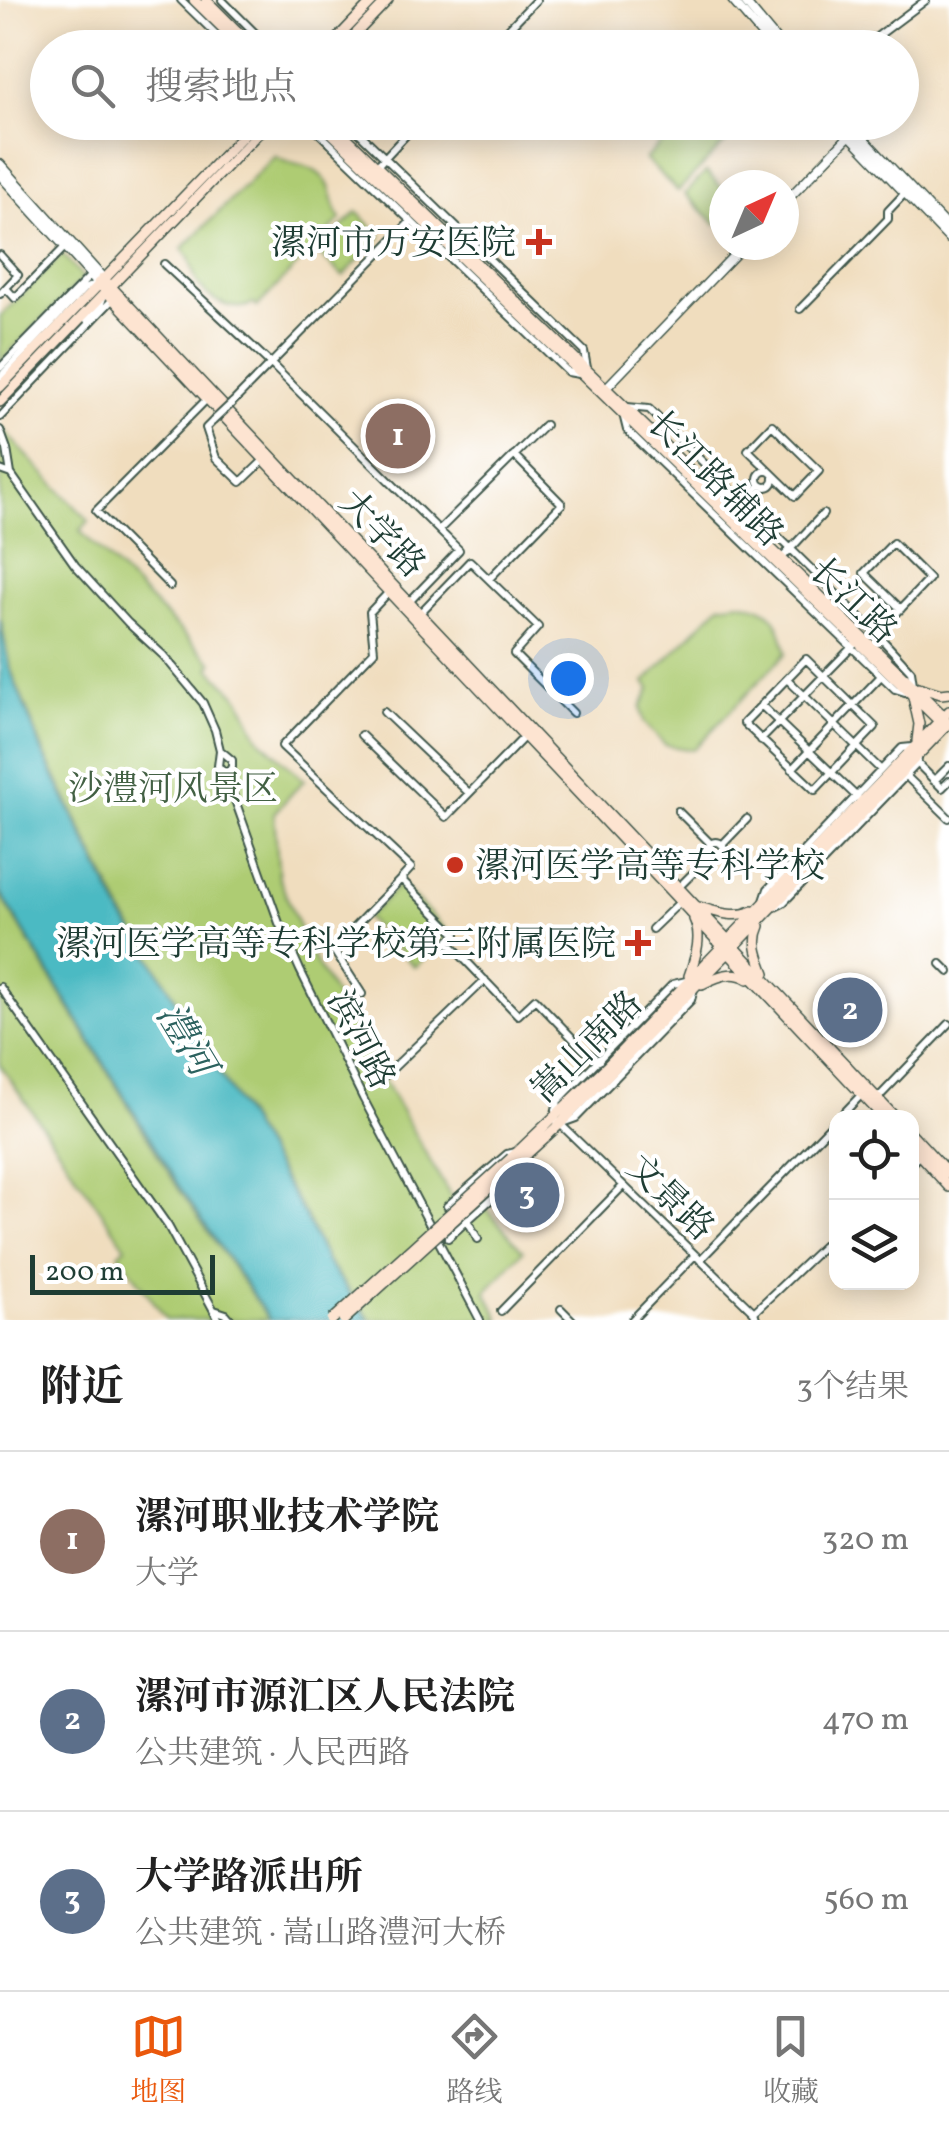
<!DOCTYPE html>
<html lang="zh">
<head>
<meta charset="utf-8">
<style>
	body { margin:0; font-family:Vollkorn,"Noto Serif SC",serif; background:#f6f6f6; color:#222 }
	.controls { position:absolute; right:30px; bottom:30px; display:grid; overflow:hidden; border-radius:20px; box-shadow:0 5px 25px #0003 }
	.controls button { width:90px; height:90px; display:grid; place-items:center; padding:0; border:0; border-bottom:2px solid #e0e0e0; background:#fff; color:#222; font:50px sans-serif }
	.compass { position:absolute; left:709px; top:170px; width:90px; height:90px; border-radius:50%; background:#fff; box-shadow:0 5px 25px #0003; rotate:44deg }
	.scale { position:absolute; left:30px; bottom:25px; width:185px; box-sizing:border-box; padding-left:10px; border:5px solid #1f3d34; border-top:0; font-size:28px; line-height:35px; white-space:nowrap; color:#1f3d34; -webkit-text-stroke:8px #fff; paint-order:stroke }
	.you { position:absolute; left:568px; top:678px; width:35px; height:35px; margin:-25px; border:8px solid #fff; border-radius:50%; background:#1a73e8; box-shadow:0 0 0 15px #1a73e833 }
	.badge { display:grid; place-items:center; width:65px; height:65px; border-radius:50%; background:#ea580c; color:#fff; font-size:32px; font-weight:700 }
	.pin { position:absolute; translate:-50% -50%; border:5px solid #fff; box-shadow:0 2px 10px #0006 }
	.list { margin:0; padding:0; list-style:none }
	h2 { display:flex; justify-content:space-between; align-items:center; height:130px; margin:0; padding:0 40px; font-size:42px }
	h2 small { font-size:32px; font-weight:400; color:#767676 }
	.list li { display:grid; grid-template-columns:65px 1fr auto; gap:30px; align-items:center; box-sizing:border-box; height:180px; padding:0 40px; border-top:2px solid #e0e0e0 }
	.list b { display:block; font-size:38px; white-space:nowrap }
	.list p { margin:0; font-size:32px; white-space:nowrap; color:#767676 }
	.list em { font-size:32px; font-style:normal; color:#767676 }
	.icon { flex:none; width:55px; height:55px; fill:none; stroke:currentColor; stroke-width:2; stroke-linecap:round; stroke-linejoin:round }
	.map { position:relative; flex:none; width:949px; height:1320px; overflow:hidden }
	.search { position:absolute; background:#fff; box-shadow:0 5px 25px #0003; left:30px; right:30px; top:30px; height:110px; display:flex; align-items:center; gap:25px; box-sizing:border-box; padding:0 35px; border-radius:55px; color:#767676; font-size:38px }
	.sheet { height:670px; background:#fff }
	nav { display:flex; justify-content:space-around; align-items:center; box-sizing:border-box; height:140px; border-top:2px solid #e0e0e0; background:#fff; font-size:28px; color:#767676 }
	nav a { display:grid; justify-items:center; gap:5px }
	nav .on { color:#ea580c }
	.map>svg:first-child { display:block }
	.green { fill:#aecc73; stroke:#668454; stroke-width:2.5 }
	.water { fill:#4cbac3; stroke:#367c7c; stroke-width:2.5 }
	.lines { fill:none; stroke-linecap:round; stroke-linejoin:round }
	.minor-casing { stroke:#3e5549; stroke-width:10 }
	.tertiary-casing { stroke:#3e5549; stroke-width:11 }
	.secondary-casing { stroke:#3e5549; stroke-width:12 }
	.minor { stroke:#fff; stroke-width:6 }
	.tertiary { stroke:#fff; stroke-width:8 }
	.secondary { stroke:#fde4d1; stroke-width:9 }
	.minor-bridge-casing { stroke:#3e5549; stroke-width:10; stroke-linecap:butt }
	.secondary-bridge-casing { stroke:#3e5549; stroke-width:12; stroke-linecap:butt }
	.minor-bridge { stroke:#fff; stroke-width:6 }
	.secondary-bridge { stroke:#fde4d1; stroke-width:9 }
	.poi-dot { fill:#c8321e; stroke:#fff; stroke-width:4 }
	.labels { text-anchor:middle; stroke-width:8; stroke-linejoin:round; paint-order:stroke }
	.poi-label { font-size:35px; fill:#1f3d34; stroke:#fff; text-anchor:end }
	.street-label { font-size:35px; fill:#1f3d34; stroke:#fff }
	.park-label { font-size:35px; fill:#436144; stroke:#fff }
	.water-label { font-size:38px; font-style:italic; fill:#2c625f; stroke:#fff }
</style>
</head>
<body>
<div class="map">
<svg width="949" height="1320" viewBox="0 0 949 1320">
	<rect width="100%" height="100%" fill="#fff"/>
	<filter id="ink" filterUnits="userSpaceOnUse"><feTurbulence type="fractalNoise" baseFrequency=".01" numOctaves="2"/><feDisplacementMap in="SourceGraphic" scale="20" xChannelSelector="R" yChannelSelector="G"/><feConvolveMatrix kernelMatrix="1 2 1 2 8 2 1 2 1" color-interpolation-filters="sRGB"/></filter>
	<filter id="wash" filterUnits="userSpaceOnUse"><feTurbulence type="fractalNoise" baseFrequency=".0048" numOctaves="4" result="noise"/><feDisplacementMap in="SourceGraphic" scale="40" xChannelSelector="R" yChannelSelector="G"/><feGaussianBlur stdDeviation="2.25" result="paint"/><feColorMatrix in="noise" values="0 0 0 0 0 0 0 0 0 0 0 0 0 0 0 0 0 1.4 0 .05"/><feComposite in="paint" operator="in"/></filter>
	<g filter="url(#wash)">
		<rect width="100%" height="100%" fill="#f0ddbe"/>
		<path class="green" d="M740 122 742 125 678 191 645 159 681 123Z
			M275 156C292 168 310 161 326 181 335 194 331 207 341 219L257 307 253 303C235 315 205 299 196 280 190 268 193 259 182 249Z
			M706 172 724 190V216L716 224 685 194Z
			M357 212 381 236 343 276 318 253Z
			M62 254 82 276V280L0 362V316Z
			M0 427 89 521 80 531 213 663 210 668 240 699 259 738 304 780 274 813 279 878 307 947 463 1218 481 1202 523 1251 486 1291 500 1320H371L327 1261 304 1213 151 957 124 915 44 752 10 667 0 615Z
			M739 602C773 608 780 619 786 653L693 750 665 745 644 722 641 708 650 689 645 682 720 605Z
			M400 884 449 933 415 967 366 918Z
			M0 894 178 1188 269 1320H167L119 1254 126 1247 0 1065Z"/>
		<path class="water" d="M0 619 9 667 42 752 122 916 150 957 303 1214 326 1262 369 1320H270L179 1186 0 891Z"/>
	</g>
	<g filter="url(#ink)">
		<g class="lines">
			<defs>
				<path id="minor" d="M181 0 230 48
					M222 0 270 48
					M490 48 536 0
					M862 48 926 0
					M312 122 316 130 568 372 579 374
					M348 122 584 351 587 368
					M377 166 418 122
					M0 255 18 275 0 294
					M164 264 270 363 459 550 410 601
					M6 288 15 298 65 247
					M800 309 888 219V211L905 193
					M87 320 100 306 103 298
					M0 368 91 275
					M0 377 84 289 98 283
					M232 403 411 221
					M627 407 649 409 877 634 911 671 913 684
					M623 414 627 430 895 689 908 693
					M0 417 113 299
					M213 421 206 428 216 458 241 482 264 460
					M772 425 819 471 795 496 748 450Z
					M0 430 7 449 11 474 75 565 128 623 164 656 203 703 215 730 220 750 218 766 226 775 279 923 300 970 363 1098 480 1320
					M0 470 11 474
					M758 479a8 8 0 1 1 16 0a8 8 0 1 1-16 0Z
					M735 512 760 485
					M439 530 545 425
					M782 558 823 514
					M489 579 562 504 514 455
					M170 586 96 511 206 400
					M388 593 370 612 374 651 282 746 411 868 401 879 456 934 448 942 518 1015 535 999 583 1049 599 1061
					M421 612 470 561 538 627 514 654 573 713
					M877 634 929 579 893 543 864 573 901 609
					M806 659 875 727 815 790 744 723Z
					M787 679 881 770
					M761 705 858 798
					M384 712 469 793
					M361 735 446 817 524 737
					M761 740 853 646
					M220 750 232 760V767L226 775
					M918 764 942 788 949 781
					M792 769 881 676
					M906 776 949 818
					M934 781 949 766
					M678 811 711 844
					M708 850a8 8 0 1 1 16 0a8 8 0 1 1-16 0Z
					M722 845 747 819
					M679 887 711 855
					M764 901 768 889 902 748 912 747
					M775 907 783 903 917 764 919 754
					M652 929 680 902
					M941 964 949 972
					M686 981 673 984 558 1101 554 1118 754 1312
					M0 987 168 1226 219 1320
					M362 994 333 949 401 879
					M386 1075 485 980
					M878 1098 949 1024
					M839 1118 862 1094
					M565 1122 576 1118 691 1000 694 989
					M912 1163 919 1155
					M447 1206 507 1154 516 1152
					M467 1220 478 1239
					M448 1238 518 1175 523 1159
					M700 1260 836 1120
					M561 1309 572 1320
					M214 1310 226 1314 231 1320
					M501 1311 623 1186
					M632 1320 695 1255
					M753 1320 756 1318 754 1312 836 1234"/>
				<path id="tertiary" d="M732 0 773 48
					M743 0 783 48
					M837 122 949 239
					M848 122 949 229
					M0 164 103 278
					M0 175 98 283
					M784 203 850 135
					M605 389 744 245"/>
				<path id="secondary" d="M194 0 243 48
					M206 0 254 48
					M328 48 374 0
					M342 48 388 0
					M320 122 583 375 939 721 947 724
					M331 122 944 716 947 724
					M103 278 896 1118
					M98 283 884 1118
					M0 387 256 122
					M0 402 269 122
					M918 687 941 694 949 693
					M913 697 919 724 917 741
					M699 907C717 912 734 919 752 911
					M760 926C752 943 759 957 765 973
					M689 976C695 958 703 937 694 919
					M702 984C717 977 732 969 748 979
					M912 1134 949 1174
					M912 1147 949 1187
					M511 1158 606 1067 949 711
					M516 1164 559 1125 735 946 948 724"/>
			</defs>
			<use href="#minor" class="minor-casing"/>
			<use href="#tertiary" class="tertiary-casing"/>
			<use href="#secondary" class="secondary-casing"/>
			<use href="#minor" class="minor"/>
			<use href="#tertiary" class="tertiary"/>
			<use href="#secondary" class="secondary"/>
			<defs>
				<path id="minor-bridge" d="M213 421 232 403"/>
				<path id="secondary-bridge" d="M332 1320 511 1158
					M344 1320 516 1164"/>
			</defs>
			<use href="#minor-bridge" class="minor-bridge-casing"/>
			<use href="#secondary-bridge" class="secondary-bridge-casing"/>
			<use href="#minor-bridge" class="minor-bridge"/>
			<use href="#secondary-bridge" class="secondary-bridge"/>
		</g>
	</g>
	<g class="poi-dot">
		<path d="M534 227h10v10h10v10h-10v10h-10v-10h-10v-10h10z"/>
		<circle cx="455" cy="865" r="10"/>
		<path d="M633 928h10v10h10v10h-10v10h-10v-10h-10v-10h10z"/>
	</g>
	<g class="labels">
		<g class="poi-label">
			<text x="516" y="254">漯河市万安医院</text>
			<text x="475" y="877" text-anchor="start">漯河医学高等专科学校</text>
			<text x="616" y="955">漯河医学高等专科学校第三附属医院</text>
		</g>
		<g class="street-label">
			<text transform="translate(716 478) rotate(45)" y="12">长江路辅路</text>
			<text transform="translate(383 533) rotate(46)" y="12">大学路</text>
			<text transform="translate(854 600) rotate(44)" y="12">长江路</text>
			<text transform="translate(362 1039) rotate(63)" y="12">滨河路</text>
			<text transform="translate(586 1046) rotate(-45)" y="12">嵩山南路</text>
			<text transform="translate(671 1197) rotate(44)" y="12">文景路</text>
		</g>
		<g class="park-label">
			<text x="173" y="800">沙澧河风景区</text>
		</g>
		<g class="water-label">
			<text transform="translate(187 1039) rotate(59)" y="13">澧河</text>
		</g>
	</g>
</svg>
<div class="controls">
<button><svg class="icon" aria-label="locate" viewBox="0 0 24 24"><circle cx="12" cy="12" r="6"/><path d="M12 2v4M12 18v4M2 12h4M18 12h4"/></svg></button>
<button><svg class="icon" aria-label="layers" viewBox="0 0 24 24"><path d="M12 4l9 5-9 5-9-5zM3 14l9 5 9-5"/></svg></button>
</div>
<svg class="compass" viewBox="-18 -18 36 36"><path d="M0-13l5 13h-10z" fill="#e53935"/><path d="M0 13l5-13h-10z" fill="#767676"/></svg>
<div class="scale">200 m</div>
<div class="you"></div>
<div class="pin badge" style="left:398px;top:436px;background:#8d6e63">1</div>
<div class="pin badge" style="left:850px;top:1010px;background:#5c6f8a">2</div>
<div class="pin badge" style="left:527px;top:1195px;background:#5c6f8a">3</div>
<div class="search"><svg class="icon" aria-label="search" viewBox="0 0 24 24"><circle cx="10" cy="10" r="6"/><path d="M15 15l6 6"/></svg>搜索地点</div>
</div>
<section class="sheet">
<h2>附近<small>3个结果</small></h2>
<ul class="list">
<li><span class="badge" style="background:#8d6e63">1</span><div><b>漯河职业技术学院</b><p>大学</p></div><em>320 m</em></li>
<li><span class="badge" style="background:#5c6f8a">2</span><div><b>漯河市源汇区人民法院</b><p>公共建筑 · 人民西路</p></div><em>470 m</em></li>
<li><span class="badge" style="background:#5c6f8a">3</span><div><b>大学路派出所</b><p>公共建筑 · 嵩山路澧河大桥</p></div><em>560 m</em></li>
</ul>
</section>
<nav>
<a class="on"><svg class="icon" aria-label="map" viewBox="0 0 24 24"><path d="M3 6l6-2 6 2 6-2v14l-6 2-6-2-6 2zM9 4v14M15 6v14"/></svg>地图</a>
<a><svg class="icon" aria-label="directions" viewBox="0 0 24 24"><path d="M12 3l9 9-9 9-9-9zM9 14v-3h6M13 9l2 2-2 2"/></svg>路线</a>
<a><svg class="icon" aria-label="saved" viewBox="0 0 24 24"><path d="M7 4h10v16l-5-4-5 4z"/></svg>收藏</a>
</nav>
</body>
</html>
